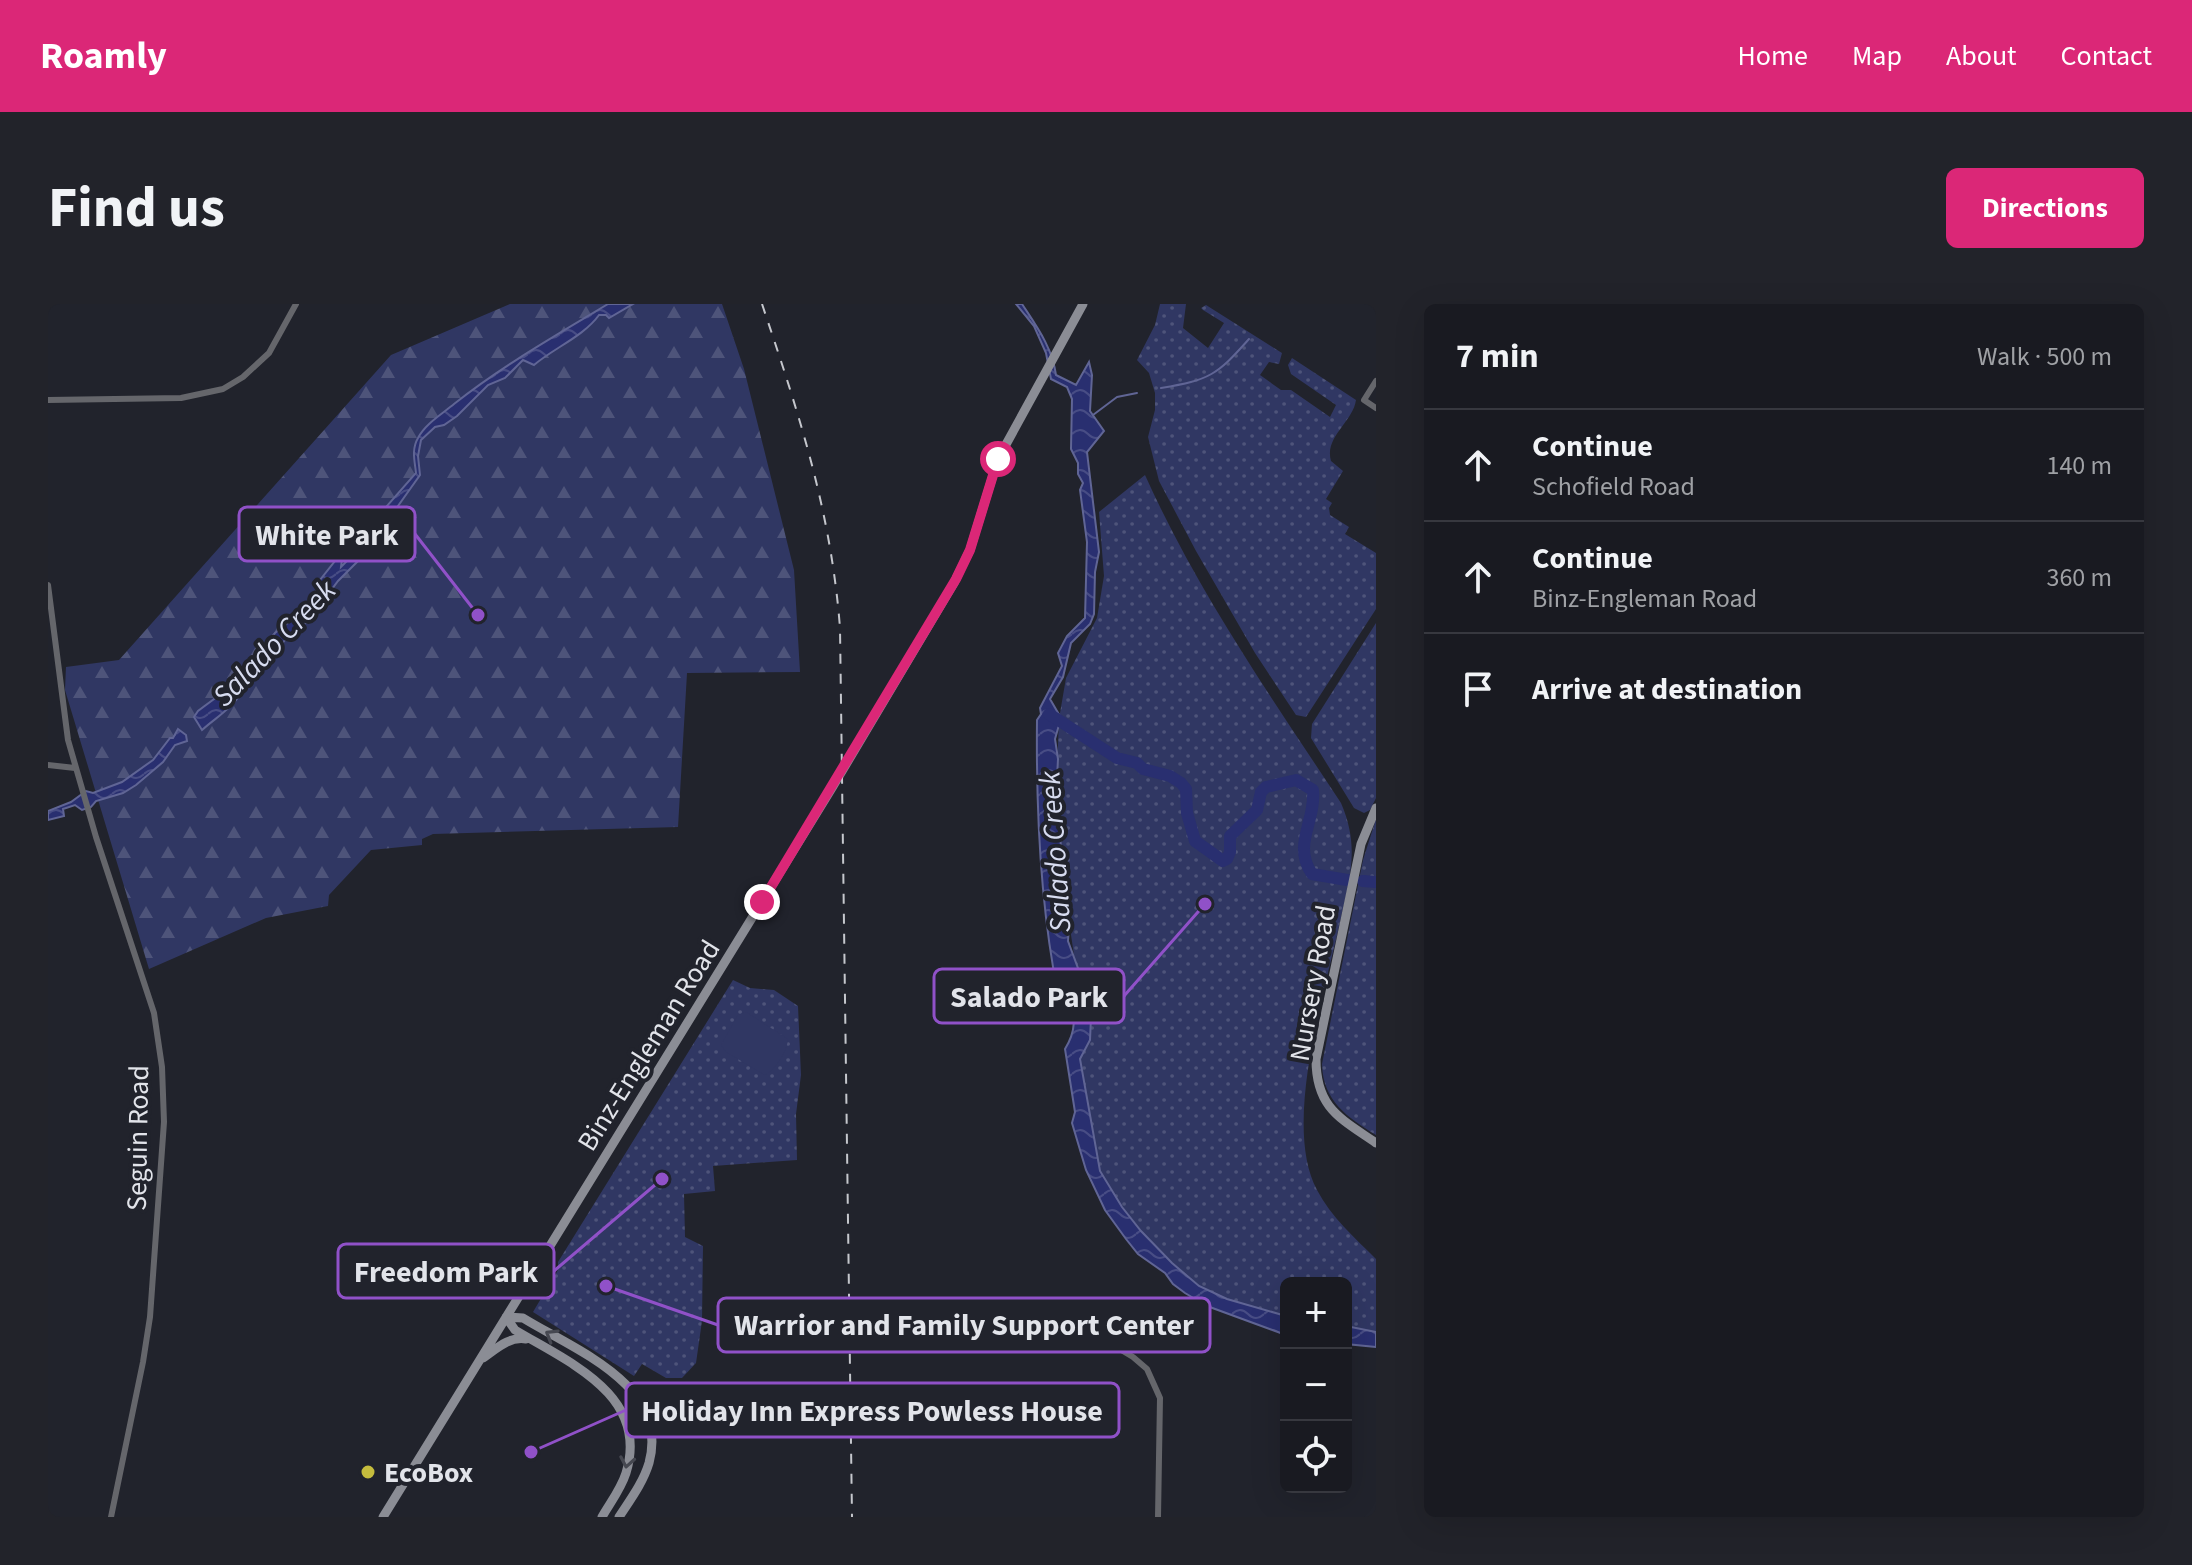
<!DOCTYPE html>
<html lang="en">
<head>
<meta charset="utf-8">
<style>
	body { margin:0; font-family:"Source Sans 3",sans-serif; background:#22232a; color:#f1f3f6 }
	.controls { position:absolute; right:24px; bottom:24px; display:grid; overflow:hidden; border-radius:12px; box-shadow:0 8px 32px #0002 }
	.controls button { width:72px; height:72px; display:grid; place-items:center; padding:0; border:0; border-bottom:2px solid #37383f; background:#191a21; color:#f1f3f6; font:40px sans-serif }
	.stop { position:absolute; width:24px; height:24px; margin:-18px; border:6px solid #db2777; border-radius:50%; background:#fff }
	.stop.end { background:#db2777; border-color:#fff; box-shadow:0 2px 8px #0008 }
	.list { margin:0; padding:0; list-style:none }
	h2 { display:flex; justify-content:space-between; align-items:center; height:104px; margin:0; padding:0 32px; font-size:34px }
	h2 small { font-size:26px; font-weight:400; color:#9fa1a5 }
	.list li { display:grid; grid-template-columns:52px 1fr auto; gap:24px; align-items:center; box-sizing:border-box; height:112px; padding:0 32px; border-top:2px solid #37383f }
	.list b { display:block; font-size:30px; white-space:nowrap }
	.list p { margin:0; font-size:26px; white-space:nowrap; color:#9fa1a5 }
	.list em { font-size:26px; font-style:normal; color:#9fa1a5 }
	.icon { flex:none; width:44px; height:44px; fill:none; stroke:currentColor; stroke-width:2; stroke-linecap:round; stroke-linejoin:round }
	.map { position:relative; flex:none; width:1328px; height:1213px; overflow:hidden; border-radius:12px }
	header { display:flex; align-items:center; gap:48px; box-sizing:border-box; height:112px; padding:0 40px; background:#db2777; color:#fff }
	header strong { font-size:38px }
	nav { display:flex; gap:44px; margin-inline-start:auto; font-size:28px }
	.intro { display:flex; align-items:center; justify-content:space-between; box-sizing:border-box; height:192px; padding:0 48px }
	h1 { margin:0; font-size:56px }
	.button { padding:20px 36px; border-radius:12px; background:#db2777; color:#fff; font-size:28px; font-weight:700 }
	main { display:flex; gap:48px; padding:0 48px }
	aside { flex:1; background:#191a21; border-radius:12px; box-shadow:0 8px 32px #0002 }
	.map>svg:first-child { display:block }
	.green { fill:url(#green-dots) }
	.forest { fill:url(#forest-firs) }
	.pitch { fill:#303763 }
	.water { fill:url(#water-waves); stroke:#606595; stroke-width:2 }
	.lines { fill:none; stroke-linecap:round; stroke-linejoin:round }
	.stream { stroke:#606595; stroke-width:2 }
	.river { stroke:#292f70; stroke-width:12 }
	.street { stroke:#65666b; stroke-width:6 }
	.secondary { stroke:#8b8d95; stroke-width:9 }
	.rail { stroke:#c5c7cd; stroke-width:2; stroke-dasharray:10 10; stroke-linecap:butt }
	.oneway { stroke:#464851 }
	.route { stroke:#db2777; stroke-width:10 }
	.poi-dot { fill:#c5bc3d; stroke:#21232c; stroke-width:3 }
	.labels { text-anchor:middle; stroke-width:8; stroke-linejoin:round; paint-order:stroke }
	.street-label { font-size:28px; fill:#e2e4ea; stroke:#21232c }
	.poi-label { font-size:28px; font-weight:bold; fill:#e2e4ea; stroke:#21232c; text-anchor:start }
	.water-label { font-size:30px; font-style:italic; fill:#d7dcf0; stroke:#21232c }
	.leader { fill:none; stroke:#9051c8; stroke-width:3 }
	.callout-dot { fill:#9051c8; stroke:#21232c; stroke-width:3 }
	.callout { fill:#21232c; stroke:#9051c8; stroke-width:3 }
	.callout-label { font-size:30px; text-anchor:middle; font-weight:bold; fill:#e2e4ea }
</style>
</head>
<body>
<header>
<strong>Roamly</strong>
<nav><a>Home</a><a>Map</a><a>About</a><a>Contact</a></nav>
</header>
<div class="intro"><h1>Find us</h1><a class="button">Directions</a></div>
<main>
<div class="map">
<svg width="1328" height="1213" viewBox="0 0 1328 1213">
	<defs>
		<pattern id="green-dots" width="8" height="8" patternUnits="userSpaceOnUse" patternTransform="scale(2)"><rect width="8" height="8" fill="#303763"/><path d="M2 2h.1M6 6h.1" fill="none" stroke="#4e547a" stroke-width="1.8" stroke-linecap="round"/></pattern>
		<pattern id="forest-firs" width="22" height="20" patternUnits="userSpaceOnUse" patternTransform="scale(2)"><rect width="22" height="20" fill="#303763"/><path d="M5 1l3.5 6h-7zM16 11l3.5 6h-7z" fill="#4e547a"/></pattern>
		<pattern id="water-waves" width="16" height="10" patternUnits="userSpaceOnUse" patternTransform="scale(2)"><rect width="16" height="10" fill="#292f70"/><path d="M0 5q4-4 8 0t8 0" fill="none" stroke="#484d85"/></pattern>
	</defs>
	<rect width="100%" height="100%" fill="#21232c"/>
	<path class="green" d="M1112 0H1138L1135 24 1160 44 1176 19 1155 6 1153 4 1158 1 1234 49 1231 60 1221 58 1212 71 1233 86H1243L1282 113 1288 101 1243 70 1240 61 1244 54 1308 96C1305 118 1276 133 1283 157L1295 167 1278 195 1284 199 1281 204 1282 211 1301 223 1297 230 1328 249V305L1258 413 1248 411 1207 349 1148 247 1111 177 1100 133 1107 106V89L1101 69 1089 56 1107 21Z
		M1097 171C1149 287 1223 393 1293 499 1312 543 1302 573 1292 618 1277 688 1234 821 1269 886 1283 913 1307 934 1328 955V1028L1298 1022V979H1238V1012L1179 995 1151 982 1124 959 1093 927 1074 903 1052 867 1032 755 1042 736 1041 694 1027 658 1015 576 1008 493 1011 415 1018 374 1049 314 1056 272 1051 208Z
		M1328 319V494L1322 506 1316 509 1306 504 1263 434 1264 420Z
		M1328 515V831C1299 813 1275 797 1274 760L1315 556Z
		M685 676 702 684 726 686 750 702 753 771 748 810 749 856 665 862 667 887 636 890 637 933 655 942 654 1017 648 1059 634 1074H618L594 1060 586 1072 485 1008 510 966V958Z"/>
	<path class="forest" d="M462 0H674L696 65 746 266 752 368 639 369 630 523 385 530 374 535V541L323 546 281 591 280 602 218 614 101 665 17 386 18 363 71 356 343 51Z"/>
	<path class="pitch" d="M698 708 740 735C739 747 728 765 717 771L678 748 673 741 690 711Z"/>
	<path class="water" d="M560 0H585L561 14 558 11H551C536 32 506 44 486 61L475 56 457 74 440 81 409 112 396 121 387 123 373 136 370 152 372 171 313 254 290 277 261 316 237 336 222 355 192 376 173 401 191 392C183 405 166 415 154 426L146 413 150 407 174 389 185 372 203 357 227 329 251 310 269 286 272 276 295 247 293 263 317 239 338 203 368 169C367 158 363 146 370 134 377 120 394 110 406 100 454 62 507 32 560 0Z
		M968 0H974C989 23 1004 43 1008 71L1028 81 1041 58 1044 71 1042 107 1056 127 1039 148 1051 248 1047 268 1046 310 1042 320 1023 339 1015 373 1002 395 1013 414 1007 435 1010 455 1008 493 1021 622 1020 637 1041 694 1043 713 1042 736 1032 755 1052 867 1074 903 1093 927 1124 959 1151 982 1179 995 1238 1012V1031L1159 1002 1137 989 1125 980 1117 969 1090 950 1078 935 1057 906 1038 866 1024 819 1027 808 1017 745C1032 721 1024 708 1020 683L1016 682 1014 693 1010 690C992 601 988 507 989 416L993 410 992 404 1014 362 1010 349 1019 332 1037 314 1039 238 1032 186 1035 179 1030 170V159L1023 145 1024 95 1019 83 1003 75 998 49 986 22Z
		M130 425 138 431 139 437 127 441 115 458 88 481 75 489 48 497 43 503 34 506 27 501 15 505 16 512 0 516V507L23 498 38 487 45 489 74 478 105 456 122 434H125Z
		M1298 1022 1328 1028V1043L1298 1040Z"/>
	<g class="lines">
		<path class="stream" d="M1113 84C1162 76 1169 71 1201 35
			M1045 111 1069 93 1089 89"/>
		<path class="river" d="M1001 410 1069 454 1089 459 1095 465 1122 472 1133 479 1138 485 1139 509 1147 537 1175 557 1179 555 1182 548V532L1209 506 1213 488 1218 483 1248 476 1265 486C1268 518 1244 540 1264 570L1299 576
			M1315 577 1328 578"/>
		<path class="street" d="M1328 77 1316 96 1328 104
			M0 96 133 94 175 85 195 73 221 49 248 0
			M0 281 20 436 48 533 106 709 114 763 116 818 102 1013 95 1058 63 1213
			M0 461 27 464
			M878 1044 1034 1039 1070 1044 1085 1053 1099 1065 1112 1094 1110 1213"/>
		<path class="secondary" d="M1328 504 1313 540 1268 755C1268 804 1292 814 1328 839
			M458 1013 475 1014C527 1046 622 1081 601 1159 595 1179 582 1196 571 1213
			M458 1013 467 1026C520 1058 602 1091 578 1169 573 1185 562 1199 554 1213
			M435 1054C448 1045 461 1032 478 1035
			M335 1213 784 484 906 279 922 246 950 155 1035 0"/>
		<path class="rail" d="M714 0C751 110 783 207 792 324L804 1213"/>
	</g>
	<defs><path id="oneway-chevron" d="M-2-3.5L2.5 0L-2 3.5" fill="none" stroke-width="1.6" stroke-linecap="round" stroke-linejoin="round" transform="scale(2)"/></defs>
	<g class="oneway">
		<use href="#oneway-chevron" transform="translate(503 1031) rotate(-149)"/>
		<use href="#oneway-chevron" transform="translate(579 1158) rotate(100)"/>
	</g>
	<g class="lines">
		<path class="route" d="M714 598 908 275 922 246 950 155"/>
	</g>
	<circle class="poi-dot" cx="320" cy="1168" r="8"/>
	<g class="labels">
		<g class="street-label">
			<text transform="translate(1264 679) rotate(-80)" y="10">Nursery Road</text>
			<text transform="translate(600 741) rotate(-58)" y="10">Binz-Engleman Road</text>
			<text transform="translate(89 834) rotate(-89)" y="10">Seguin Road</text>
		</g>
		<g class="poi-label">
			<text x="336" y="1178">EcoBox</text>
		</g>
		<g class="water-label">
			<text transform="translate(226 339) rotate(-46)" y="10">Salado Creek</text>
			<text transform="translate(1007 548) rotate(-94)" y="10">Salado Creek</text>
		</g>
	</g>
	<path class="leader" d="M430 311L367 230M1157 600L1076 692M614 875L506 967M558 982L670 1021M483 1148L578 1106"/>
	<g class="callout-dot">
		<circle cx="430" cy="311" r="8"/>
		<circle cx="1157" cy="600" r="8"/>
		<circle cx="614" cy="875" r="8"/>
		<circle cx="558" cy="982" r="8"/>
		<circle cx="483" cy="1148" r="8"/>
	</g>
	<g class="callout">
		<rect x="191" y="203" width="176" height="54" rx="8"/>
		<rect x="886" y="665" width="190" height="54" rx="8"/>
		<rect x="290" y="940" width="216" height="54" rx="8"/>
		<rect x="670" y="994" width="492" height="54" rx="8"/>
		<rect x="578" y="1079" width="493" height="54" rx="8"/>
	</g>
	<g class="callout-label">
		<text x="279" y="241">White Park</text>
		<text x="981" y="703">Salado Park</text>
		<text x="398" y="978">Freedom Park</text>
		<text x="916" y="1031">Warrior and Family Support Center</text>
		<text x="824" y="1117">Holiday Inn Express Powless House</text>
	</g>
</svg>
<div class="controls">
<button>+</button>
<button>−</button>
<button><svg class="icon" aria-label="locate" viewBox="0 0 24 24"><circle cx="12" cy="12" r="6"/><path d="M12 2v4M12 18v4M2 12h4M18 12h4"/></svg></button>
</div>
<div class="stop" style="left:950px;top:155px"></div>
<div class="stop end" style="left:714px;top:598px"></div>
</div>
<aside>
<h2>7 min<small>Walk · 500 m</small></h2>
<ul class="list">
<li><svg class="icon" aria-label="ahead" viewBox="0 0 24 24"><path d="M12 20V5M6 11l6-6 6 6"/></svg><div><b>Continue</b><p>Schofield Road</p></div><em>140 m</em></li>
<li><svg class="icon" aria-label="ahead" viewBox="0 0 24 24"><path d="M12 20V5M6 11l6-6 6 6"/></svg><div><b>Continue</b><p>Binz-Engleman Road</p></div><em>360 m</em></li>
<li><svg class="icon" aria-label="arrive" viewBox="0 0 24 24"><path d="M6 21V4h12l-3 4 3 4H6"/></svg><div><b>Arrive at destination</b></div></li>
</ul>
</aside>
</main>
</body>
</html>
